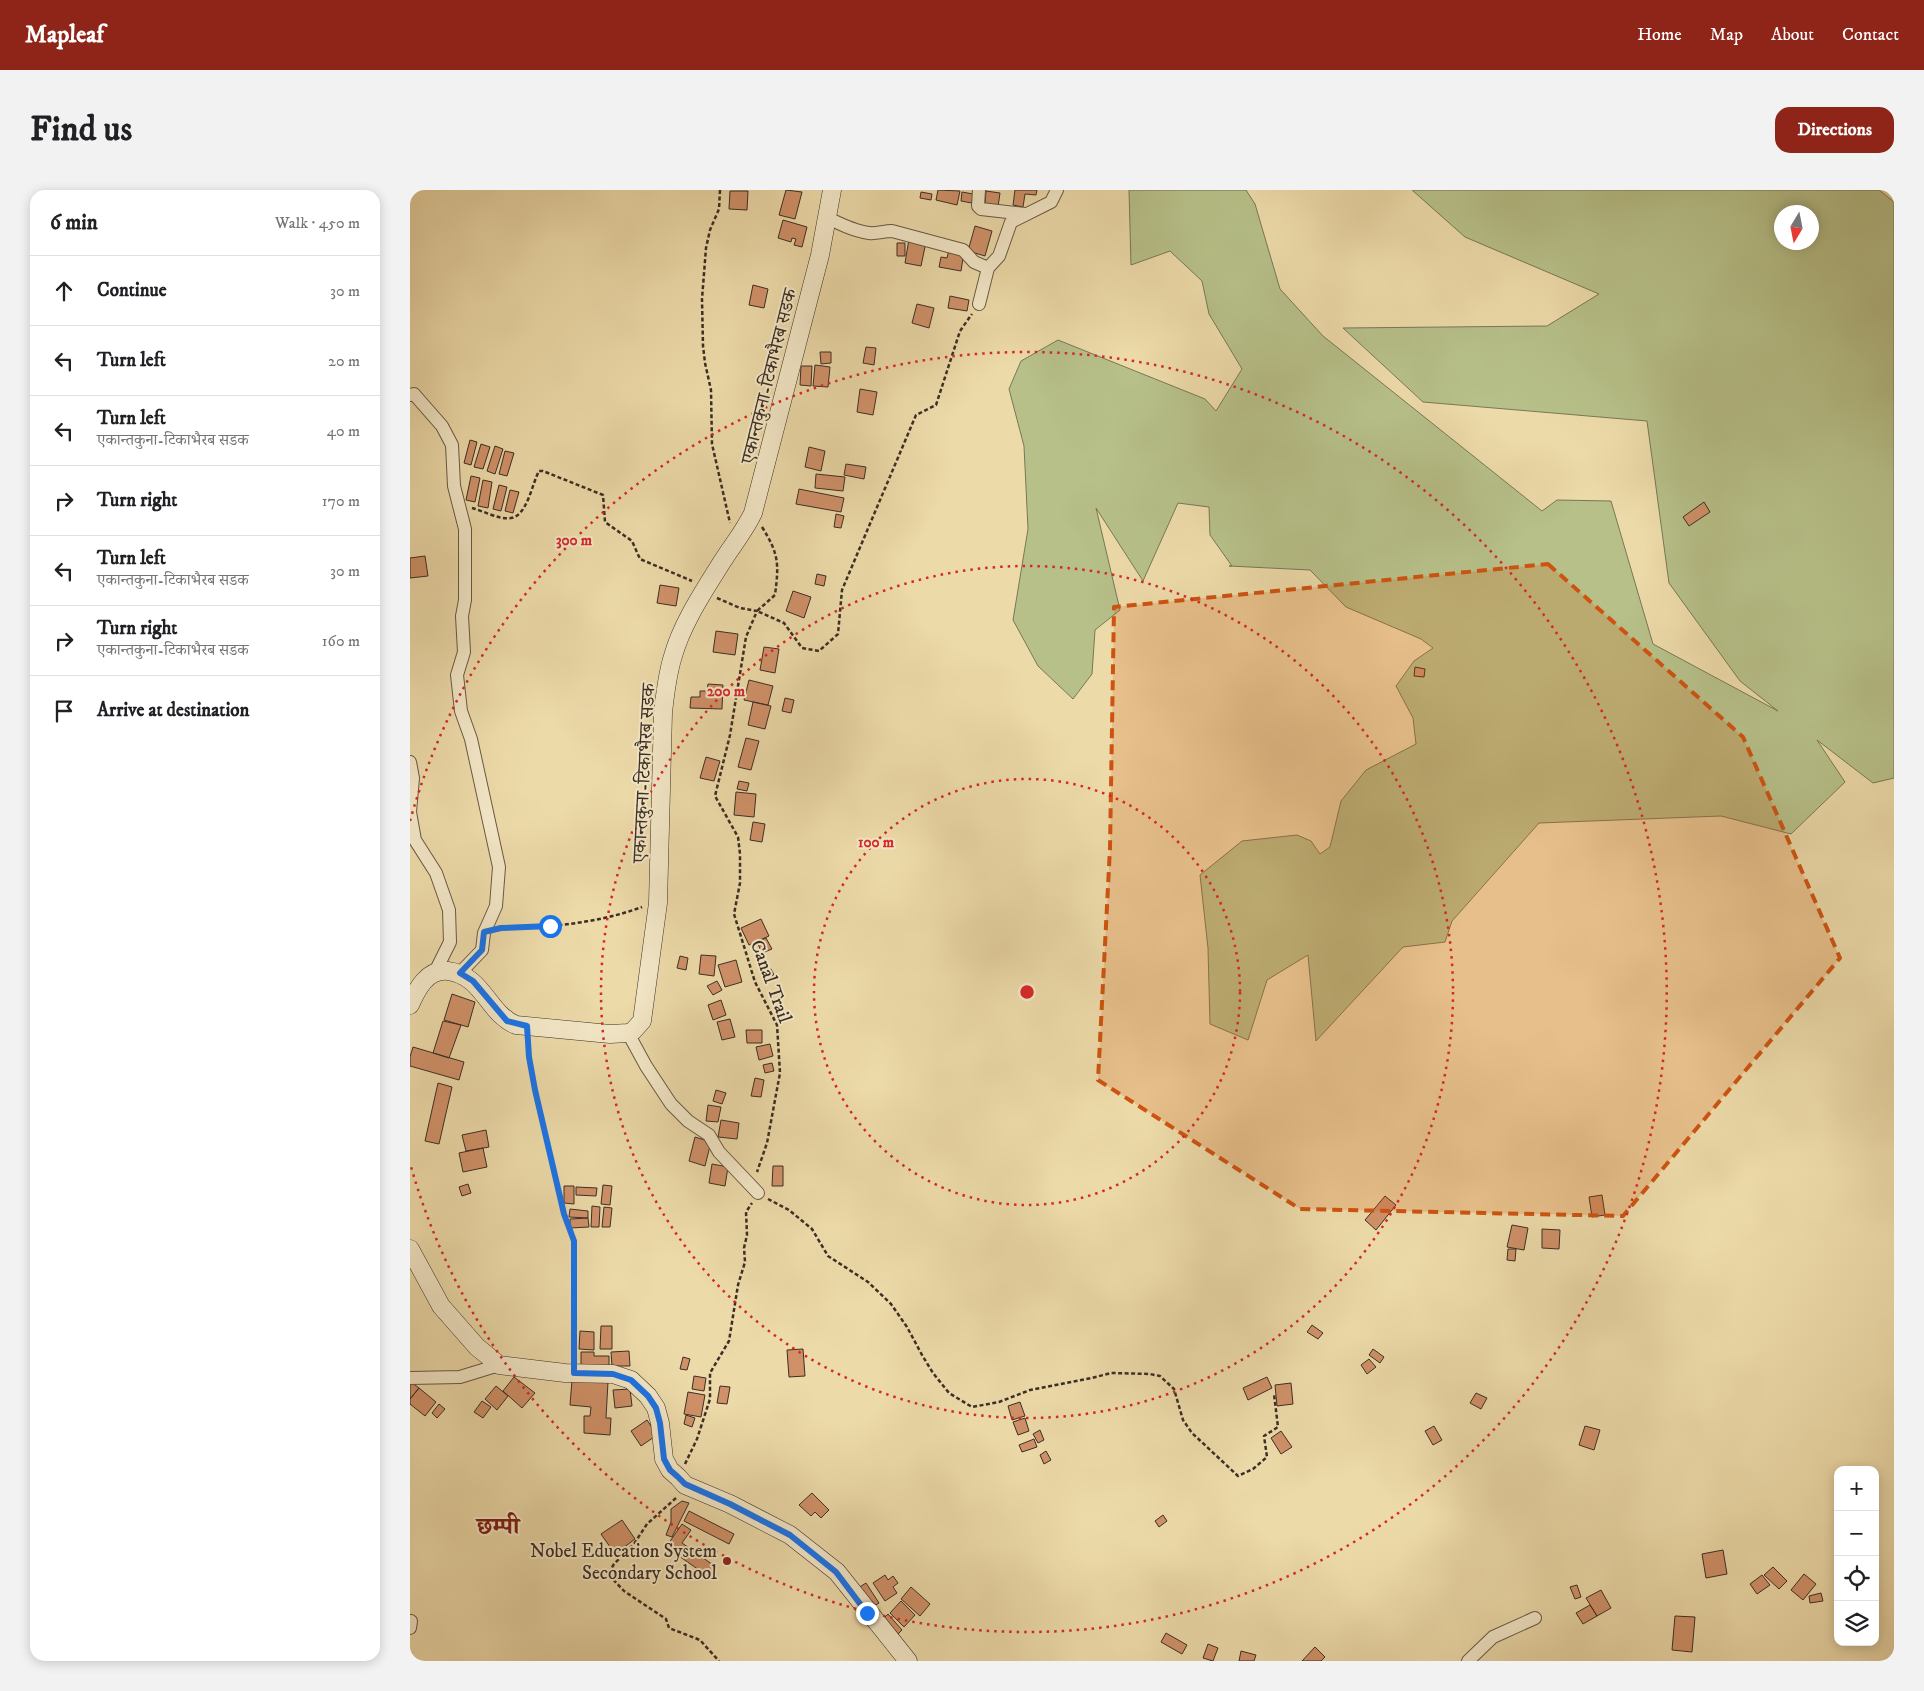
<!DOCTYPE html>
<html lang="en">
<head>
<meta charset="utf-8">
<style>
	body { margin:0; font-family:"IM FELL DW Pica","Noto Serif Devanagari",serif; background:#f2f2f2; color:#202124 }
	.controls { position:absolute; right:15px; bottom:15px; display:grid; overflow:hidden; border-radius:10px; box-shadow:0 2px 12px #0003 }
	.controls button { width:45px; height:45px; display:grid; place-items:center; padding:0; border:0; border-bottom:1px solid #e0e0e0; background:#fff; color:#202124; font:25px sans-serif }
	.compass { position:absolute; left:1364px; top:15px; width:45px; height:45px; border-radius:50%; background:#fff; box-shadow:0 2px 12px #0003; rotate:190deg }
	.stop { position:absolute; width:15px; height:15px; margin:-11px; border:4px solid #1a73e8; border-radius:50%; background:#fff }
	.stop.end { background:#1a73e8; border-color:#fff; box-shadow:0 1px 5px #0008 }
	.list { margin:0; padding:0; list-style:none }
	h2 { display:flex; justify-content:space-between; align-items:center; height:65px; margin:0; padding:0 20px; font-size:21px }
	h2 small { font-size:16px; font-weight:400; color:#757577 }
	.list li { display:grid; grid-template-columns:32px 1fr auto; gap:15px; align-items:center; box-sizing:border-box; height:70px; padding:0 20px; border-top:1px solid #e0e0e0 }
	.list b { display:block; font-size:19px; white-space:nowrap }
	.list p { margin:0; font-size:16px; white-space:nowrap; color:#757577 }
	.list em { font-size:16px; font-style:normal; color:#757577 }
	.icon { flex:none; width:28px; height:28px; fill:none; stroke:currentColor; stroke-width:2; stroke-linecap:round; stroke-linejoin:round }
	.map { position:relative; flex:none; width:1484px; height:1471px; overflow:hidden; border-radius:15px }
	header { display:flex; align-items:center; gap:30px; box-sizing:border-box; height:70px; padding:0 25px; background:#8f2418; color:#fff }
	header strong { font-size:24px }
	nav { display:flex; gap:28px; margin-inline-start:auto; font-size:18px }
	.intro { display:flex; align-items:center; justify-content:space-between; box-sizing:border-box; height:120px; padding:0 30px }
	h1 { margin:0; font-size:35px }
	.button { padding:12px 22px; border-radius:15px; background:#8f2418; color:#fff; font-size:18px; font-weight:700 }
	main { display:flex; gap:30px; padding:0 30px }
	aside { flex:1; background:#fff; border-radius:15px; box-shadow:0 2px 12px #0003 }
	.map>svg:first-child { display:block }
	.green { fill:#b7c089; stroke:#797757; fill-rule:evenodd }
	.building { fill:#d09169; stroke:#3b2e25 }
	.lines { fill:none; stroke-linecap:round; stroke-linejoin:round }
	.minor-casing { stroke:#685946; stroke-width:14 }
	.secondary-casing { stroke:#3b2e25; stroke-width:19 }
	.path { stroke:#3b2e25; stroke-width:2.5; stroke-dasharray:4 2.5; stroke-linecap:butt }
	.minor { stroke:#f3e7c7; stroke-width:12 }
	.secondary { stroke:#f3e7c7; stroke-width:18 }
	.route { stroke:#1a73e8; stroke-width:6 }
	.marked { fill:#ce5310; fill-opacity:0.2; stroke:#ce5310; stroke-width:4; stroke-dasharray:10 6; stroke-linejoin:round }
	.ring { fill:none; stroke:#d62828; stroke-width:2.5; stroke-dasharray:2.5 5 }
	.poi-dot { fill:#8f2418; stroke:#f3e7c7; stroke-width:2 }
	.labels { text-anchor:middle; stroke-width:4; stroke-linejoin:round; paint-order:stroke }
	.street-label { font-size:19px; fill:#3b2e25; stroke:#f3e7c7 }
	.poi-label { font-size:19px; fill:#3b2e25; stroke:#f3e7c7; text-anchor:end }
	.district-label { font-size:24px; font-weight:bold; fill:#7a1f14; stroke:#f3e7c7 }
	.centre { fill:#d62828; stroke:#f3e7c7; stroke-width:2.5 }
	.ring-label { font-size:15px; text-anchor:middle; font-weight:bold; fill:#d62828; stroke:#f3e7c7; stroke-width:4; stroke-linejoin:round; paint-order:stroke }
</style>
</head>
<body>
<header>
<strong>Mapleaf</strong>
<nav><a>Home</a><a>Map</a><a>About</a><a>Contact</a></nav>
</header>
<div class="intro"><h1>Find us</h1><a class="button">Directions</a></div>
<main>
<aside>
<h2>6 min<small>Walk · 450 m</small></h2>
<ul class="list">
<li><svg class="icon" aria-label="ahead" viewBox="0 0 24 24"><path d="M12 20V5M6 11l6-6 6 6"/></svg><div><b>Continue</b></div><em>30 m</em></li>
<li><svg class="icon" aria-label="left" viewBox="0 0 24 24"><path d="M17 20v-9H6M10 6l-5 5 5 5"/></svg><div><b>Turn left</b></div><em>20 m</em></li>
<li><svg class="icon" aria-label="left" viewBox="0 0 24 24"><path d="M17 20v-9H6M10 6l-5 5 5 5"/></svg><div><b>Turn left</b><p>एकान्तकुना-टिकाभैरब सडक</p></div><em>40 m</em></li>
<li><svg class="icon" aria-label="right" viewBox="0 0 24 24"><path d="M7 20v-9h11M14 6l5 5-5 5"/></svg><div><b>Turn right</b></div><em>170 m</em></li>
<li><svg class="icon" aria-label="left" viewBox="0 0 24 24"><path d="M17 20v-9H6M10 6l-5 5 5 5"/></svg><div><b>Turn left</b><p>एकान्तकुना-टिकाभैरब सडक</p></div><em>30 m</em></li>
<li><svg class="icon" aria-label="right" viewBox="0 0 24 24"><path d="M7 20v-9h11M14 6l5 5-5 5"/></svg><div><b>Turn right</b><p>एकान्तकुना-टिकाभैरब सडक</p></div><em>160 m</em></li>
<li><svg class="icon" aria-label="arrive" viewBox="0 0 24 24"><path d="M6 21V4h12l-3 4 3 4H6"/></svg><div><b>Arrive at destination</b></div></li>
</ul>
</aside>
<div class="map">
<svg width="1484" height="1471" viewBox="0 0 1484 1471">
	<rect width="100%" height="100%" fill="#eddaa9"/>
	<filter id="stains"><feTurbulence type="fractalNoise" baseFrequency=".004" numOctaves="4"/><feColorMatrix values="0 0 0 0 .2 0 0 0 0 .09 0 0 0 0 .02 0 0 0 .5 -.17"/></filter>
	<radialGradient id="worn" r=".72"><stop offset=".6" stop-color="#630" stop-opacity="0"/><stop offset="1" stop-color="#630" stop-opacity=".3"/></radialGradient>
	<path class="green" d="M719 0H836L845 14 870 99 913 146 1132 321 1147 310 1201 311 1243 454 1368 521 1330 491 1259 393 1237 231 1013 212 933 138 1137 136 1189 104 1055 47 1002 0H1469L1484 12V588L1463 593 1407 550 1435 592 1381 644 1311 626 1129 633 1042 731 1035 752 993 757 906 851 898 765 857 790 838 850 800 834 798 758 790 685 832 651 887 645 901 651 910 664 920 657 931 611 956 580 1006 554 1003 528 986 496 1004 471 1023 458 1011 449 936 417 900 380 819 376H822L800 345 799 317 768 313 733 391 686 318 710 420 685 440 682 484 663 509 628 476 603 430 618 339 614 256 599 199 611 171 648 150 795 209 806 221 832 179 799 124 792 91 760 61 721 75ZM1372 22H1402V52H1372Z"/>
	<path class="building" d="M376 0 392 2 385 29 369 25Z
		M528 0 550 1 547 15 526 10Z
		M605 0H627L626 5 615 4 613 17 603 15Z
		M320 1H338L337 20 319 19Z
		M576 1 590 3 588 17 575 15Z
		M511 2 522 4 521 10 510 8Z
		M552 2 563 4 562 13 551 11Z
		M373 30 397 37 392 57 384 55 386 49 382 48 381 52 368 48Z
		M565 36 582 41 575 66 558 61Z
		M499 49 516 52 511 76 495 73Z
		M487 53H495V66H487Z
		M539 60 554 62 551 81 529 77 531 67 537 68Z
		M343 95 358 99 354 118 339 115Z
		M540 106 559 110 557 121 538 118Z
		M507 114 524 118 519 138 502 133Z
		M456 157 466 158 464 175 453 173Z
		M410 162H421V173L411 174Z
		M405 175 420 177 418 197 403 196Z
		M391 176H402L401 196 390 195Z
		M450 199 467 202 463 225 447 222Z
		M60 250 67 252 61 275 54 273Z
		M71 254 80 257 73 279 64 277Z
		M85 256 93 259 85 284 77 281Z
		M399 257 415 261 411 281 395 277Z
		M95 261 104 263 97 286 89 284Z
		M436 274 456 277 454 289 434 285Z
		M406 284 435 287 433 301 405 298Z
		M61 286 70 288 65 312 56 310Z
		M73 290 82 292 78 318 68 316Z
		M89 295 97 297 91 321 83 319Z
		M389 299 434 308 431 322 386 314Z
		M100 300 109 302 103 323 95 321Z
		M1294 312 1300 322 1279 336 1273 327Z
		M426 324 434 326 431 338 424 337Z
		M15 366 18 386 0 388V368Z
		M407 384 416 386 414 396 405 394Z
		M250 395 269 398 266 416 247 413Z
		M383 401 401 407 394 428 376 421Z
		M306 441 328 444 325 465 303 462Z
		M354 457 369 459 365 483 350 480Z
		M1005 477 1015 479 1014 487 1004 486Z
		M339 490 363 496 358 515 334 510Z
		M298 494 313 495 312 519 280 518 281 507H290V501H297Z
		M375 508 384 510 381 523 372 521Z
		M343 512 361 516 355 539 338 535Z
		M336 548 349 551 341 580 328 577Z
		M296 567 310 571 304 591 290 588Z
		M329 591 339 593 337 601 327 599Z
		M326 602 346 604 344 627 324 625Z
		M343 632 355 634 352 652 340 650Z
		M351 729 359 746 339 755 331 738Z
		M356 748 362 759 352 763 347 752Z
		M291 765 306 766 304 786 289 784Z
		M270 766 278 768 276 780 267 778Z
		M326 770 332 792 315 797 308 775Z
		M361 779 364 785 355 789 352 784Z
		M307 791 312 800 303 805 297 796Z
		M42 804 65 812 58 837 34 830Z
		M311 810 316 825 303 830 298 815Z
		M320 829 325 847 312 850 307 832Z
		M33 831 51 835 39 868 23 863Z
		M336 840H352V853H337Z
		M360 854 363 866 349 870 346 857Z
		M3 857 54 872 49 890 0 876V867Z
		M362 873 364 881 355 883 353 875Z
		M345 888 354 890 351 907 341 906Z
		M28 893 42 897 29 954 15 951Z
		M306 900 316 903 312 914 303 911Z
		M298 915 311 917 308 932 296 931Z
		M311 930 329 933 327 949 308 947Z
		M76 940 79 957 56 961 52 945Z
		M285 947 301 952 295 976 279 971Z
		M73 958 77 977 53 982 49 963Z
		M302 974 318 977 315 996 299 993Z
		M363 976H373V996H362Z
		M58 994 61 1003 52 1006 49 997Z
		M193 995 202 996 200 1015 191 1014Z
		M154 996H164V1014L154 1013Z
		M166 997 187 998 186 1006 166 1005Z
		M1192 1005 1195 1025 1182 1027 1179 1007Z
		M975 1006 986 1015 966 1040 955 1030Z
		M182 1016 190 1017 189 1037H181Z
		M194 1017 202 1018 200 1037H192Z
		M160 1019 178 1021V1028L159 1027Z
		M178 1028 179 1037 160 1038V1029Z
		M1102 1035 1118 1038 1114 1060 1097 1057Z
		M1132 1039 1150 1040 1149 1059 1132 1058Z
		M1098 1059H1106L1105 1071 1097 1070Z
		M902 1135 913 1143 908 1149 897 1142Z
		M191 1136H202V1159H190Z
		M170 1141 184 1142V1160L169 1159Z
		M393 1159 395 1186 379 1187 377 1160Z
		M963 1159 974 1167 970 1173 959 1165Z
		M219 1161 220 1176H202L201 1162Z
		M171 1162H184V1166H199V1177H171Z
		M273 1167 280 1169 277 1180 270 1179Z
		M959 1169 966 1177 957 1184 951 1175Z
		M284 1186 296 1188 294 1201 282 1199Z
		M104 1187 125 1203 112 1218 93 1201Z
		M857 1187 862 1198 838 1210 833 1198Z
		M162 1190 198 1192 196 1228H201L200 1245 174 1243V1226H180L181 1217 160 1215Z
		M1 1192 9 1198 0 1209V1193Z
		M881 1193 883 1214 867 1216 865 1195Z
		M86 1196 98 1206 87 1220 75 1209Z
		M310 1196 320 1197 317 1214 307 1213Z
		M9 1198 26 1212 15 1226 0 1214V1209Z
		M220 1199 222 1216 205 1218 203 1200Z
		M278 1202 295 1205 291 1227 274 1224Z
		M1066 1203 1077 1208 1071 1219 1060 1213Z
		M72 1211 81 1217 73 1228 64 1222Z
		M610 1212 615 1226 602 1230 598 1216Z
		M29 1214 35 1219 27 1228 22 1223Z
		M276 1225 285 1228 282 1237 274 1234Z
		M615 1228 619 1241 608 1245 603 1232Z
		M237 1230 247 1245 231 1256 221 1241Z
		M1024 1236 1032 1250 1023 1255 1015 1241Z
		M1175 1236 1190 1240 1184 1260 1169 1255Z
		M630 1240 634 1250 628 1253 623 1244Z
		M871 1241 882 1257 871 1264 861 1248Z
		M624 1249 627 1257 612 1262 609 1255Z
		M636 1261 641 1270 634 1274 630 1265Z
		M402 1303 419 1320 411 1328 405 1322 401 1326 389 1315Z
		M272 1311 279 1313 262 1347 256 1345 261 1332V1319Z
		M279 1321 324 1344 319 1354 274 1331Z
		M753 1325 757 1331 749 1337 745 1331Z
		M212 1330 225 1349 205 1364 191 1344Z
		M272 1334 281 1340 272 1353 306 1377 299 1387 256 1357Z
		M1313 1360 1317 1384 1296 1388 1292 1364Z
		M1363 1377 1377 1391 1369 1399 1354 1385Z
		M1394 1384 1406 1394 1393 1410 1381 1400Z
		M475 1385 478 1390 483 1386 488 1393 483 1397 487 1403 475 1411 463 1393Z
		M1352 1385 1360 1395 1347 1404 1340 1394Z
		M456 1393 469 1413 461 1418 448 1398Z
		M1167 1395 1171 1407 1165 1409 1160 1397Z
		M501 1397 520 1414 510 1426 491 1409Z
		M1191 1400 1201 1418 1187 1426 1176 1408Z
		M1411 1403 1413 1411 1400 1413 1399 1406Z
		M491 1411 505 1425 494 1437 480 1423Z
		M1180 1415 1187 1426 1173 1434 1166 1423Z
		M478 1424 492 1440 488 1444 474 1428Z
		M1265 1426 1285 1427 1282 1462 1262 1460Z
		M756 1443 777 1455 772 1464 751 1452Z
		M798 1454 808 1458 803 1471 793 1468Z
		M905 1457 915 1467 911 1471H892Z
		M831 1461 846 1465 844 1471H829Z"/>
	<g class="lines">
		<defs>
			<path id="minor" d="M569 0 568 16 571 19 615 24
				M418 28C430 34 444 41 459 43 466 44 474 41 482 41L553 60 564 72 578 78
				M569 114 578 78 589 66 601 32 641 12 647 0
				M0 205 4 204 32 236 42 255 44 296 55 339V410L52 426 54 462 47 485 51 521 61 549 89 677 86 716 74 743 72 760 50 783
				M0 572 3 588 0 622 5 650 26 683 39 720 40 752 25 782
				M218 843 236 876 261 914 278 931 299 945 309 962 348 1003
				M0 1188 50 1187 89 1175
				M0 1438 1 1431
				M1058 1471 1083 1447 1125 1428"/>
			<path id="secondary" d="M0 815C7 799 17 779 38 781 74 786 77 823 106 835L200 844 218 843 223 841 232 831 248 713 253 523C255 504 257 485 263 466 272 434 292 404 310 375 321 357 334 342 343 323L410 65 422 0
				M0 1059 31 1116 67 1157 89 1175 155 1183 203 1184 221 1190 238 1206 246 1218 250 1233 254 1269 260 1280 268 1287 275 1295 320 1314 380 1345 427 1382 498 1471"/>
		</defs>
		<use href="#minor" class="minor-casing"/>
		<use href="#secondary" class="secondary-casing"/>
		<path class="path" d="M310 0 309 19 300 40 296 58 292 109 293 156 295 173 301 200 302 254 320 333
			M62 318C74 321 89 330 101 328 117 326 122 294 129 281H133L193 305 195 332 222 351 230 369 282 391
			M352 337C369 364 369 374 365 405L347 421 374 433 392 458 409 461 428 444 432 400 506 225 526 215 550 141 562 124
			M307 408 330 418 347 421 336 447 320 545 305 606 328 647 330 664V693L324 724 345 792 367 835 370 883 357 953 347 982
			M90 739C107 737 124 737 141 736 172 733 202 728 232 717
			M117 850 125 900 154 1023 164 1051V1169
			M358 1009 379 1020 402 1039 418 1066 458 1092 481 1114 497 1137 512 1165 523 1183 539 1203 562 1217 589 1212 620 1200 682 1188 701 1183 740 1184 750 1186 764 1199 773 1230 782 1243 828 1286 843 1279 857 1267 854 1246 868 1237 864 1204
			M275 1274 287 1249 300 1209V1183L319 1151 328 1095 335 1072 334 1058 337 1045 336 1022 342 1013
			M266 1308 237 1334 224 1354 204 1374 198 1384 214 1401 256 1429 259 1438 290 1450 309 1471"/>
		<use href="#minor" class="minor"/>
		<use href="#secondary" class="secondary"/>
	</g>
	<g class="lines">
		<path class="route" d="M140 736 91 738 74 742 72 760 50 783 63 791 97 831 117 836 119 867 125 900 154 1024 164 1051V1183L203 1184 221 1190 238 1206 246 1218 250 1233 254 1269 260 1280 268 1287 275 1294 320 1314 380 1345 426 1382 457 1423"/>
	</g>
	<path class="marked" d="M1138 374 1333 547 1430 768 1213 1026 890 1019 688 890 700 658 704 417Z"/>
	<g class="ring">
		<circle cx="617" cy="802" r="213"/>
		<circle cx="617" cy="802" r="426"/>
		<path d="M0 631A640 640 0 1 1 0 973"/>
	</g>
	<circle class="poi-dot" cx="317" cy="1371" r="5"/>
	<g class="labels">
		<g class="street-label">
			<text transform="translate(358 186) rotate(-76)" y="7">एकान्तकुना-टिकाभैरब सडक</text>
			<text transform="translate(233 583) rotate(-87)" y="7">एकान्तकुना-टिकाभैरब सडक</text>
			<text transform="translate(362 791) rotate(70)" y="7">Canal Trail</text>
		</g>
		<g class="poi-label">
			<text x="307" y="1367">Nobel Education System<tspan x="307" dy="22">Secondary School</tspan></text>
		</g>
		<g class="district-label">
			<text x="88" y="1344">छम्पी</text>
		</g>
	</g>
	<circle cx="617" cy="802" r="8" class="centre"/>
	<g class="ring-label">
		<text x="164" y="355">300 m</text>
		<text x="316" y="506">200 m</text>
		<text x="466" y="657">100 m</text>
	</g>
	<rect width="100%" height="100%" filter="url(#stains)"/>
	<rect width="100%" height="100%" fill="url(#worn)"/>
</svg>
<div class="controls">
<button>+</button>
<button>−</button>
<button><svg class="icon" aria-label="locate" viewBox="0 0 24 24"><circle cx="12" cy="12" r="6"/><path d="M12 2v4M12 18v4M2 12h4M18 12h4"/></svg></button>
<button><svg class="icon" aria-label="layers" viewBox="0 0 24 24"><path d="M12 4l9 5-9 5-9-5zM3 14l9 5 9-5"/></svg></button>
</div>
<svg class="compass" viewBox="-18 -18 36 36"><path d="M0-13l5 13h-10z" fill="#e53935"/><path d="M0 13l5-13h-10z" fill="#757577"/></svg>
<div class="stop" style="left:140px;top:736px"></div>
<div class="stop end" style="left:457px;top:1423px"></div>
</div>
</main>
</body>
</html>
